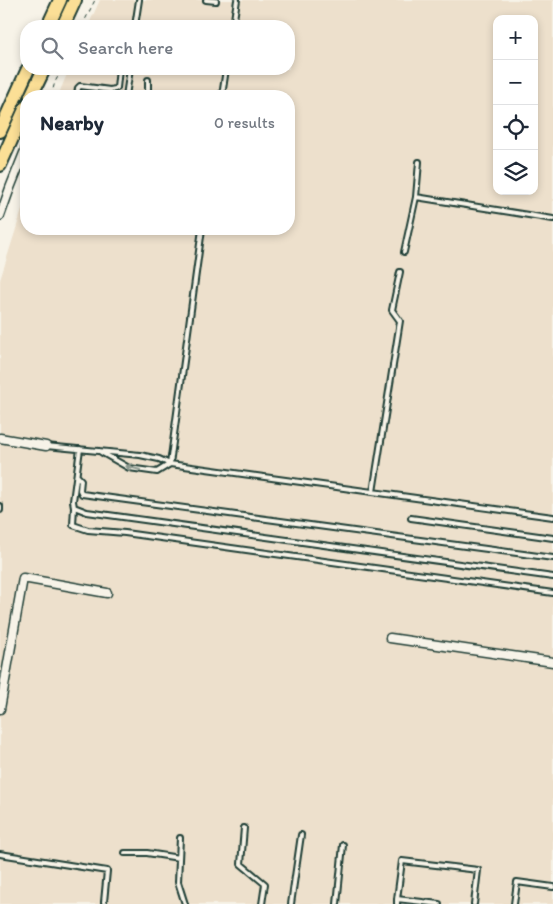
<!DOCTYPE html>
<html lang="en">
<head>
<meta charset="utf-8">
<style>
	body { margin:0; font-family:Itim,sans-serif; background:#f6f6f7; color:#1f2937 }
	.controls { position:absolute; right:15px; top:15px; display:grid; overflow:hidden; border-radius:10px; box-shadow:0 2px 8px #0003 }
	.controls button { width:45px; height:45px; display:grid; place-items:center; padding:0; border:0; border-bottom:1px solid #e0e1e3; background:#fff; color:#1f2937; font:25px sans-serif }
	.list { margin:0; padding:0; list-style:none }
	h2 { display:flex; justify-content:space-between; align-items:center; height:65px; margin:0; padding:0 20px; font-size:21px }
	h2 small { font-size:16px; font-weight:400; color:#747a83 }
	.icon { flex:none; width:28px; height:28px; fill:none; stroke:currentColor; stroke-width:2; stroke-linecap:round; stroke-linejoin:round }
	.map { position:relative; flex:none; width:553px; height:904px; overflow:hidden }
	.search { position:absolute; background:#fff; box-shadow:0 2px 8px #0003; left:20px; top:20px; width:275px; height:55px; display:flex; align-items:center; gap:12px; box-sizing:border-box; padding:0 18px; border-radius:20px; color:#747a83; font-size:19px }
	.panel { position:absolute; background:#fff; box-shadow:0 2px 8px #0003; left:20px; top:90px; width:275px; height:145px; border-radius:20px }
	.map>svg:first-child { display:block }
	.built { fill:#ede0cc; fill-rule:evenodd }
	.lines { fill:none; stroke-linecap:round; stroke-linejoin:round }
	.service-casing { stroke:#1f3d34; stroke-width:8 }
	.minor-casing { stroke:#1f3d34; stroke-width:11 }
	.trunk-casing { stroke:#1f3d34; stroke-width:16 }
	.path { stroke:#1f3d34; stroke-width:1; stroke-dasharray:4 4; stroke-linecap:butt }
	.service { stroke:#f7f3e8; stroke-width:4 }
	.minor { stroke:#f7f3e8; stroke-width:8 }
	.trunk { stroke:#fbdf96; stroke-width:12 }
	.oneway { stroke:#8b988e }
</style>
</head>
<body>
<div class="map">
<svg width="553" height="904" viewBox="0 0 553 904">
	<rect width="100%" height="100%" fill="#f7f3e8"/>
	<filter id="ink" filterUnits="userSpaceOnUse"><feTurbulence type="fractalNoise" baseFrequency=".02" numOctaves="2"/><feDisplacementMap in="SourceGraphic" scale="10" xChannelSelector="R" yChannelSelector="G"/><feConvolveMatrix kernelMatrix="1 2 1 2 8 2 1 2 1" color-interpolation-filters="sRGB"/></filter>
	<g filter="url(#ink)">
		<path class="built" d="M100 0H553V904H0V280L26 197V229H289V96H58L69 69H289V26H88ZM497 19H534V191H497Z"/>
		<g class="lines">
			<defs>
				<path id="service" d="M206 0 216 1
					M135 26 139 0
					M233 26 237 0
					M148 80V96
					M77 96 78 88 80 86 110 90 115 89 117 88 119 69
					M126 96 130 69
					M222 96 226 69
					M416 197 553 219
					M404 252 416 197 419 162
					M46 446 140 455 159 459 170 464 553 517
					M80 449 73 501 74 507 87 512 553 577
					M99 451 129 468 157 472 170 464
					M170 464 202 229
					M77 476 81 480 80 490 82 494 553 558
					M373 492 400 321 392 310 400 272
					M0 506V510
					M74 507 73 525 88 530 125 533 553 593
					M411 518 553 538
					M244 828 241 864 265 884 262 904
					M180 838 178 882 185 904
					M125 853H147L179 858
					M0 854 107 871 104 902
					M397 899 402 861 478 870 474 904
					M291 904 301 835
					M337 904 343 845
					M397 904V899L439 904
					M514 904 517 882 553 887"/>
				<path id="minor" d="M0 216 10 188 26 148
					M0 438 46 446
					M390 638 553 662
					M0 709 23 578 107 593"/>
				<path id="trunk" d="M48 26 60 0
					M63 26 75 0
					M31 96 44 69
					M0 131 28 69
					M0 165 26 107"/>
			</defs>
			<use href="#service" class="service-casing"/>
			<use href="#minor" class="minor-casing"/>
			<use href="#trunk" class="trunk-casing"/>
			<path class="path" d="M82 26 95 0
				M51 96 55 82 62 69"/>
			<use href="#service" class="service"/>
			<use href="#minor" class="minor"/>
			<use href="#trunk" class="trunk"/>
		</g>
		<defs><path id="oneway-shaft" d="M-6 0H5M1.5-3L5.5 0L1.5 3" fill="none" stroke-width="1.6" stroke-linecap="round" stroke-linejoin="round" transform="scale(1.25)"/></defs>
		<use class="oneway" href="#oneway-shaft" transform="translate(133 468) rotate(-165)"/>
	</g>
</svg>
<div class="controls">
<button>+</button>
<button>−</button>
<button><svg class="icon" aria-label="locate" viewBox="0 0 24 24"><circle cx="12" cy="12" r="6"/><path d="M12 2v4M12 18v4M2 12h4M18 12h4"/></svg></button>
<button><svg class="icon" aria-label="layers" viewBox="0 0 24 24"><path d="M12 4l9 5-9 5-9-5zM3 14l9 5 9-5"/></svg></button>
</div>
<div class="search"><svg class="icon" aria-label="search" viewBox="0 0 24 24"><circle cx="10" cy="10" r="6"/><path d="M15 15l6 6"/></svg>Search here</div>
<section class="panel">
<h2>Nearby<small>0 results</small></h2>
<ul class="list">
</ul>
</section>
</div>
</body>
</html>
